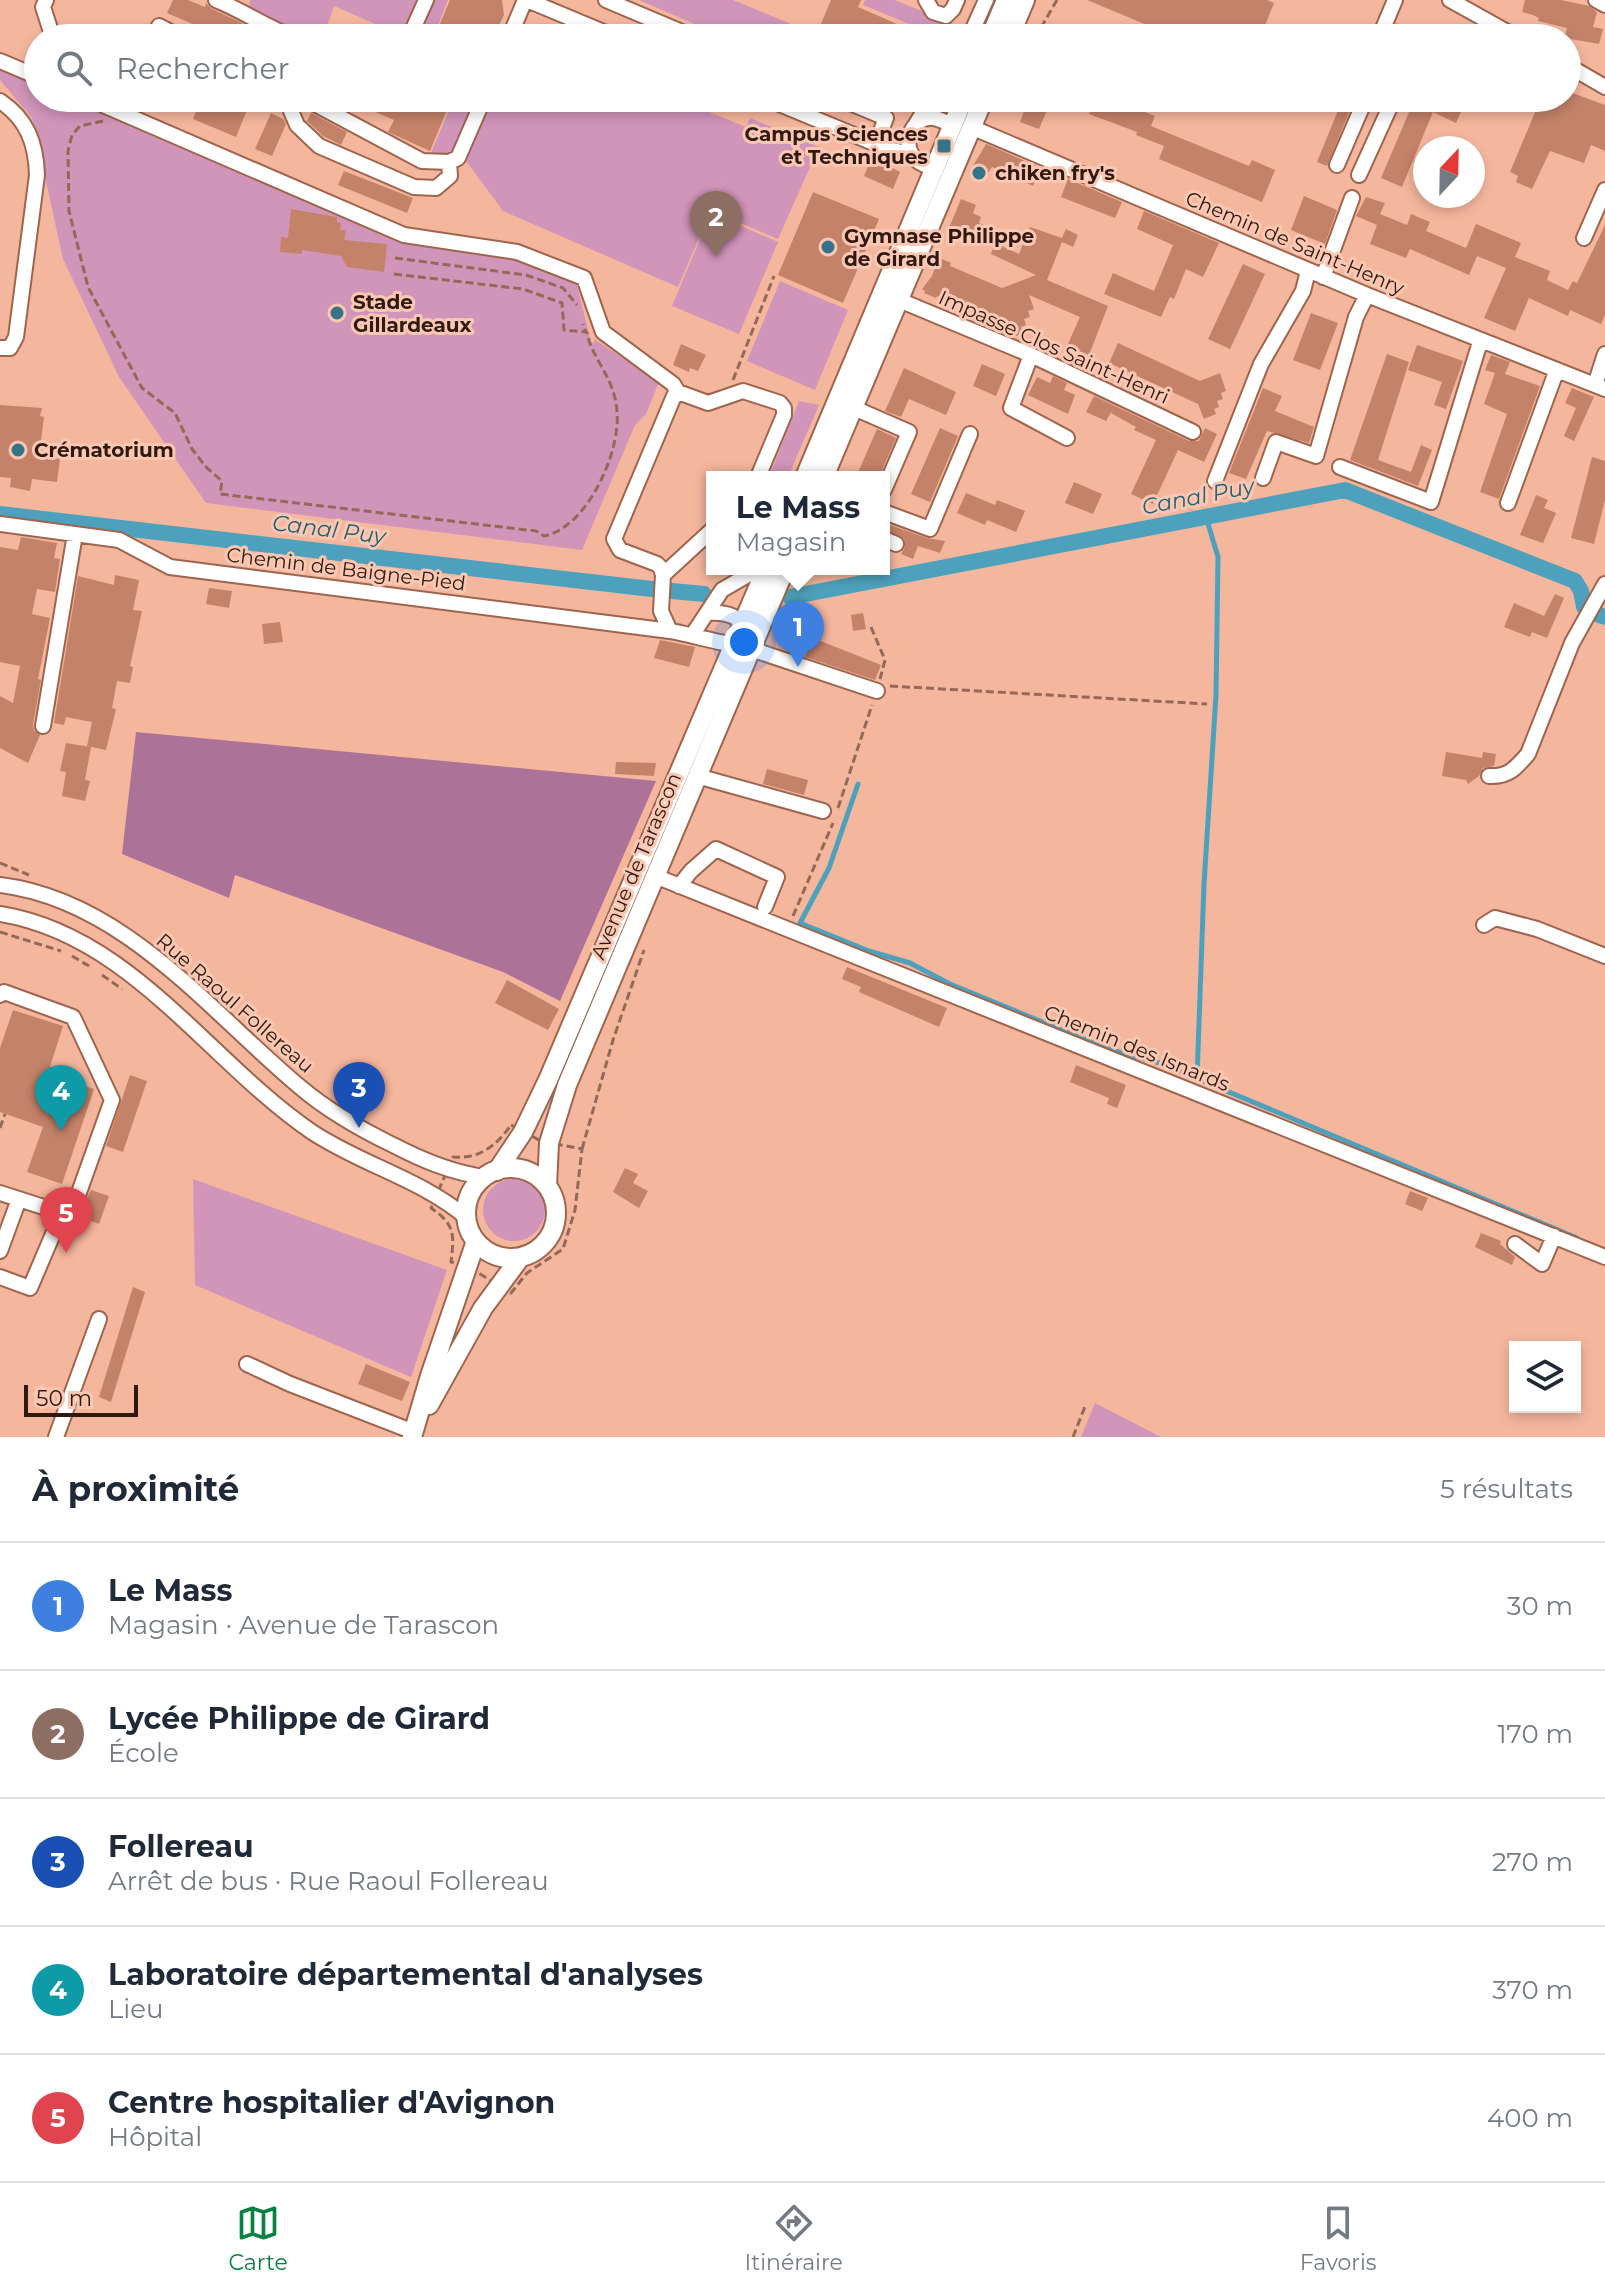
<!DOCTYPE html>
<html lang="fr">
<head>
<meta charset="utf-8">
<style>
	body { margin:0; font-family:Montserrat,sans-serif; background:#f2f2f3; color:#1f2937 }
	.controls { position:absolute; right:24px; bottom:24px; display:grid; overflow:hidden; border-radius:0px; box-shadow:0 4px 12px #0003 }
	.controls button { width:72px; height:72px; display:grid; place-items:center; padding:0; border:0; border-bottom:2px solid #e0e1e3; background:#fff; color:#1f2937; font:40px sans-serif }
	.compass { position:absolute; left:1413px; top:136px; width:72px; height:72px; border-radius:50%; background:#fff; box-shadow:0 4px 12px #0003; rotate:22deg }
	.scale { position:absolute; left:24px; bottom:20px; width:114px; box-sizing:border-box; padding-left:8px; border:4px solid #301910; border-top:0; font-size:22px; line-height:28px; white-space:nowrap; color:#301910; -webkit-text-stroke:6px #fac7b3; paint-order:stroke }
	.you { position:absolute; left:744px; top:642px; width:28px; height:28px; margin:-20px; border:6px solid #fff; border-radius:50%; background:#1a73e8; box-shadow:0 0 0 12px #1a73e833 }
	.badge { display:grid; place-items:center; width:52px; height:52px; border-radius:50%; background:#0b8043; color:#fff; font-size:26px; font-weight:700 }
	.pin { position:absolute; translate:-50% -66px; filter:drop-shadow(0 2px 4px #0008) }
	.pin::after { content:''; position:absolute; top:42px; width:28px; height:24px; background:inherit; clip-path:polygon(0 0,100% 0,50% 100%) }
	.popup { position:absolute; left:706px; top:471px; width:184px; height:104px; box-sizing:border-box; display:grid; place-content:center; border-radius:0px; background:#fff; filter:drop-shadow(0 2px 6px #0005); font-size:26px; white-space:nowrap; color:#747a83 }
	.popup b { font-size:30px; color:#1f2937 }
	.popup::after { content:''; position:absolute; left:50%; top:100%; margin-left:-16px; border:16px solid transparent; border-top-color:#fff }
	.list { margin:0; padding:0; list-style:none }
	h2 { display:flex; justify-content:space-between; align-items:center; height:104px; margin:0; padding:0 32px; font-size:34px }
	h2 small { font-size:26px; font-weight:400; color:#747a83 }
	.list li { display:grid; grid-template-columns:52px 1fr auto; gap:24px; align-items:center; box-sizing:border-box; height:128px; padding:0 32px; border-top:2px solid #e0e1e3 }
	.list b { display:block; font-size:30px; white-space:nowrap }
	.list p { margin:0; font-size:26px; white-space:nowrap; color:#747a83 }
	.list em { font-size:26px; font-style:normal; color:#747a83 }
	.icon { flex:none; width:44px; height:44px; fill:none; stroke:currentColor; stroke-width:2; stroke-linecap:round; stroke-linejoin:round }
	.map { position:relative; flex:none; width:1605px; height:1437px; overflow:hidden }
	.search { position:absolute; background:#fff; box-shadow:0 4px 12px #0003; left:24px; right:24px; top:24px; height:88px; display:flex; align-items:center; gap:20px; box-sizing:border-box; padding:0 28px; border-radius:44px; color:#747a83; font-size:30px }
	.sheet { height:744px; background:#fff }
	nav { display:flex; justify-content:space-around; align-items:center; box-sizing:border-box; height:112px; border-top:2px solid #e0e1e3; background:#fff; font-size:22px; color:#747a83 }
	nav a { display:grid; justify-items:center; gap:4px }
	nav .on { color:#0b8043 }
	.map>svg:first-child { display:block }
	.green { fill:#d195ba }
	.forest { fill:#ad7297 }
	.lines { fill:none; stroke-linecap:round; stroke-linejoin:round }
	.stream { stroke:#4ea1bc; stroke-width:5 }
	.canal { stroke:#4ea1bc; stroke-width:16 }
	.building { fill:#c48269 }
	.minor-casing { stroke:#9e654e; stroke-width:18 }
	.major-casing { stroke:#9e654e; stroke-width:22 }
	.path { stroke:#946958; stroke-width:3; stroke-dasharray:8 4; stroke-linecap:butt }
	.minor { stroke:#fff; stroke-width:14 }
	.major { stroke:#fff; stroke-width:18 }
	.poi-dot { fill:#347388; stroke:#fac7b3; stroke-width:3 }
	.labels { text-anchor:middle; stroke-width:6; stroke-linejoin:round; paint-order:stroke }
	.poi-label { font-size:20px; font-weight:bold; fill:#301910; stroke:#fac7b3; text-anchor:start }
	.street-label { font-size:20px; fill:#301910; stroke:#fac7b3 }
	.water-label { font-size:22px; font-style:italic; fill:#1e6074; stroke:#fac7b3 }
</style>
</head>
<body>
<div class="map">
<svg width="1605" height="1437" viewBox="0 0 1605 1437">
	<rect width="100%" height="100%" fill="#f5b69e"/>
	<path class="green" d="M250 0H418L405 37 334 6 323 38H309L249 8Z
		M431 0H448L433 38H416Z
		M639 0H733L789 23 784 38H727Z
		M865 0H895L963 28 959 38H933L934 34 863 5Z
		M0 68 38 85V98H67L119 121 131 120 277 184V190L403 241 516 260 577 285 591 342 594 343V339L659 382 646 414 635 425 582 550 206 503 119 377 63 259 32 118 0 80Z
		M454 98H479L456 152 446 158 431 153Z
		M492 98H675L746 127 750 118 819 147 778 239 712 211 724 180 678 287 503 211 466 161Z
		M711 213 778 242 739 334 672 306Z
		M780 281 848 310 815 390 747 361Z
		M799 401 819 405 788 477H769Z
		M193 1179 447 1270 411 1377 195 1285Z
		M483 1210a31 31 0 1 1 62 0a31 31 0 1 1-62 0Z
		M1095 1403 1161 1437H1081Z"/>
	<path class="forest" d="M136 732 656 781 560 1001 503 972 235 875 229 898 122 854Z"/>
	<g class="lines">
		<path class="stream" d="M858 784 829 868 800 923 869 951 910 963 950 984 1108 1049 1160 1063 1577 1238
			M1197 1079 1204 884 1216 695 1218 557 1206 517"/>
		<path class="canal" d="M0 514 652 589
			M672 591 704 594
			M790 597 1345 490 1575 581 1581 591 1584 607
			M1593 613 1605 617"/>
	</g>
	<path class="building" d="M173 0H188L205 7 206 3 212 9 242 23 235 38H225L167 13Z
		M450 0H502L504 15 499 25 492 29H482L478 38H434Z
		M831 0H861L858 7 929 38H815Z
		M1087 0H1267L1274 3 1260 38H1178Z
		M1525 0H1561L1589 6 1597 12 1593 27 1603 29 1599 44 1571 39 1565 35 1567 28 1538 21 1539 18 1533 15 1522 12Z
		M1396 23 1432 38H1390Z
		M1567 91 1605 105V151L1591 145 1584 163 1550 151 1532 189 1516 182 1518 176 1510 172 1541 98H1567Z
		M201 98H252L236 137 193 119Z
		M342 98H393L407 104 410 98H452L430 151 388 132 394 120Z
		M1029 98H1049L1047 101 1050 103 1039 129 1020 122Z
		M1096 98H1122L1120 102 1155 116 1151 126 1249 166 1252 160 1275 170 1262 202 1159 159 1164 146 1136 135 1137 132 1089 114Z
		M1343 98H1355L1327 166 1317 162Z
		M1415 98H1467L1456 123 1433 112 1402 187 1381 178Z
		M271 113 283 119 286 124 272 156 255 149Z
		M311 113 347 132 341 145 323 136 307 121Z
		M986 144 1041 168 1033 186 992 167 982 182 970 171Z
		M877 160 900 172 893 189 864 176 870 161 875 163Z
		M344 171 413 198 407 213 338 185Z
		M1068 179 1122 202 1115 218 1061 197Z
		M813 192 879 219 843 303 778 275Z
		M1304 196 1337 210 1325 244 1291 230Z
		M1366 197 1385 203 1380 214 1407 225 1411 214 1430 222 1426 231 1466 248 1476 224 1521 243 1515 257 1550 271 1547 280 1568 290 1573 281 1577 283 1605 225V315L1601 324 1570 310 1568 316 1529 298 1515 331 1484 318 1506 268 1477 256 1469 275 1410 249 1406 258 1370 244 1377 225 1356 216Z
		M961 199 976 205 973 213 981 217 979 223 999 231 993 246 949 228Z
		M291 209 337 217V222L341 223 340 230H346L344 240 387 244 384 272 347 267 341 256 302 250V254L280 252 281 237 288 238Z
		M1144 211 1219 243 1203 277 1186 269 1174 299 1170 297 1161 317 1104 294 1113 273 1154 291 1173 245 1137 229Z
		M1030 227 1062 238 1066 229 1078 235 1073 247 1062 242 1047 280 1108 306 1089 355 1067 346 1080 317 1029 295 1034 309 1028 311 1030 317 1024 319 1026 325 1021 327 1023 333 1014 337 1004 333 997 314 994 320 937 296 936 298 924 293 925 291 922 289 932 276 937 262 935 256 951 263 950 266 1002 288 1036 275 991 254 995 243 1019 254Z
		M1243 264 1265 274 1230 349 1208 339Z
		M1311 313 1338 323 1320 370 1293 360Z
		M1118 343 1200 381 1220 373 1226 391 1221 393 1223 399 1217 401 1219 407 1214 409 1216 414 1204 419 1198 404 1109 363Z
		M681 344 706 355 698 371 690 368 689 372 673 365Z
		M1417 345 1463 361 1446 409 1434 405 1442 382 1408 370Z
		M1387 354 1409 362 1378 460 1411 472 1421 445 1432 450 1418 486 1350 460Z
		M1491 355 1510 362 1505 374 1540 386 1499 499 1480 492 1507 414 1484 404 1495 373 1485 370Z
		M982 364 1005 374 996 396 973 386Z
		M904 368 956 392 946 415 909 399 901 417 885 411Z
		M1053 376 1067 383 1064 390 1075 395 1068 414 1028 395 1037 377 1050 383Z
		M1263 388 1282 396 1275 411 1314 427 1309 443 1267 431 1246 479 1229 473Z
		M1572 388 1594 397 1574 441 1564 436 1576 408 1565 403Z
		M1094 396 1189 441H1199L1205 428 1217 434 1204 462 1178 450 1153 504 1131 494 1156 440 1134 430 1136 427 1111 413 1114 407 1106 421 1086 412Z
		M0 405 42 408 40 416 44 417 39 457 60 459 57 482 32 479 30 491 10 487 11 478 0 477Z
		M940 428 958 436 930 502 911 494Z
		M877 429 896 438 879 477H856Z
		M1592 457 1605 461V500L1594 544 1571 538Z
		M1074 482 1102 494 1093 514 1065 503Z
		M966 493 995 505 997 500 1025 511 1016 532 987 520 985 525 957 513Z
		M1536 495 1548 500 1544 508 1556 513 1543 543 1520 535Z
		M884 523 927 538 945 541 940 553 918 546 913 559 901 554 905 547 904 539 884 529Z
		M21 537 57 543 54 558 60 559 55 592 37 589 32 614 50 618 38 679 41 680 33 724 34 730 40 735 28 763 0 748V696L13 703 20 666 0 662V547L18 550Z
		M115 575 139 580 133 610 142 611 130 666 133 667 130 683 117 681 112 708 116 709 106 750 87 746 92 722 66 717 64 725 54 723 78 576 114 585Z
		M209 588 232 591 229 608 206 604Z
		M1555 594 1564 598 1547 638 1532 632 1530 637 1504 627 1514 603 1544 616Z
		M863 613 866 629 853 631 851 615Z
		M280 622 283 642 264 644 262 624Z
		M813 638 881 665 875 680 805 657Z
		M660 640 695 647 689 667 654 658Z
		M66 743 91 747 85 780 90 781 85 801 62 796 66 772 60 771Z
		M1446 752 1482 758 1483 752 1496 754 1494 766 1483 768 1479 776 1468 784 1466 780 1442 776Z
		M616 762 656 763 654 776 615 774Z
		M767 769 808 780 804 795 763 784Z
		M847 967 947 1008 939 1027 859 992 861 987 842 979Z
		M507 980 559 1009 548 1030 495 1003Z
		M13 1010 63 1026 48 1073 94 1089 62 1184 27 1172 43 1127 0 1112V1048Z
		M1076 1065 1126 1085 1117 1108 1107 1104 1109 1098 1070 1082Z
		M130 1075 147 1081 123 1152 106 1146Z
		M625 1168 638 1174 633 1183 648 1191 639 1208 613 1192Z
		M91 1190 109 1196 99 1224 78 1216Z
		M1410 1191 1428 1198 1422 1211 1405 1204Z
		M1481 1233 1501 1241 1500 1244 1515 1257 1512 1265 1475 1247Z
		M133 1287 145 1292 111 1402 99 1397Z
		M366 1364 410 1382 402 1401 358 1384Z"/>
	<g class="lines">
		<defs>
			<path id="minor" d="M46 0 43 7 53 38
				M216 0C244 11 267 28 295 38
				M527 0 618 38
				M606 0 696 38
				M926 0 933 12 946 16 953 9 957 0
				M1450 0 1518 38
				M1596 0 1605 5
				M159 26 182 38
				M409 38 426 0
				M509 38 525 0
				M969 38 986 0
				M1379 38 1395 0
				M0 61 38 77
				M1567 65 1605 87
				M87 98 404 235 517 252 584 278 603 332 673 384 678 392
				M296 98 291 111 297 125 319 146 414 187 436 188 450 176 449 162
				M304 98 422 161 449 162 458 158 484 98
				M765 98 888 149 911 154
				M838 98 886 118 876 143
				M0 101C27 119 36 143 37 175L16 337 10 348H0
				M916 124 932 98
				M971 127 1367 295 1605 389
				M1337 165 1366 98
				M935 169C927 166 917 163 912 155 902 139 915 116 934 118 940 119 947 123 953 125
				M1359 175 1394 98
				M1584 238 1605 190
				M1323 277 1352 198
				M899 300 1031 355 1193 432
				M1031 355 1011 408 1067 438
				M1595 385 1605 354
				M854 408 909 432 884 490
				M1340 467 1431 502 1480 342
				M1263 478 1276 442 1316 456 1356 317 1367 295
				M1215 481 1261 364 1303 291 1308 271
				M1508 503 1556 372
				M884 512 930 529 970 434
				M0 524 119 540 170 567 670 631C686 633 730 647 741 644
				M884 539 896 544
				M663 575 661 568 657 564 620 550 614 539 674 396 678 392 708 403 743 391 780 403 784 408V415L758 477
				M707 613C734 611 750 621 751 649L877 691
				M670 631 661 611 663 575 712 530
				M693 634 722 590 758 569
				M43 726 75 534
				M697 776 823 811
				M1489 776C1508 777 1515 769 1528 754L1572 643 1605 584
				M655 876 1605 1257
				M0 885C124 900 210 1012 300 1087 327 1110 360 1129 393 1145 422 1160 452 1173 485 1177
				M679 886 691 871 716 849 777 877 765 907
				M0 914C131 935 209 1062 312 1132 362 1165 423 1180 467 1218
				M1484 925 1495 918 1537 929 1605 956
				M0 995 4 992 73 1017 112 1100 77 1198 62 1213 0 1193
				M1515 1244 1542 1264 1554 1236
				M0 1251 19 1199
				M0 1277 30 1288 62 1213
				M247 1364 290 1384 414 1432
				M56 1437 99 1319"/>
			<path id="major" d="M990 38 1006 0
				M1009 38 1025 0
				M805 477 964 98
				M824 477 984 98
				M466 1213a45 45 0 1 1 90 0a45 45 0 1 1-90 0Z
				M497 1171 523 1132 548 1080 766 569
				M547 1186 549 1143 567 1085 785 569
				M429 1405 483 1308 520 1258
				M412 1437 430 1376 476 1241"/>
		</defs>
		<use href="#minor" class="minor-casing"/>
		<use href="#major" class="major-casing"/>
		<path class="path" d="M1035 38 1057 0
			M103 121 80 126 72 135 68 151 69 211 88 287 142 388 175 413 192 449 206 467 222 481 220 494 536 531 544 536C587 528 621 452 617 411 615 378 590 356 587 332
			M395 258 526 275 563 288 577 305
			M394 274 523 289 562 303 564 330 586 332 583 324
			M733 380 774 276
			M871 627 885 660 880 679
			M890 686 1207 704
			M838 808 872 705
			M0 863 29 875
			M793 916 833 823
			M0 932 61 951
			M72 956 89 966
			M102 975 122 989
			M511 1125 541 1141 582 1149 575 1210 563 1249 527 1273 511 1293 467 1266 451 1262C454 1235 456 1225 431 1208L453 1157C480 1159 496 1146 511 1125Z
			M0 1128 5 1114
			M582 1149 613 1040 644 950
			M1073 1437 1086 1404"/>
		<use href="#minor" class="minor"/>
		<use href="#major" class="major"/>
	</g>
	<g class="poi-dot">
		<rect x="936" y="138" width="16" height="16" rx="4"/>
		<circle cx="979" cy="173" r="8"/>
		<circle cx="828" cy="247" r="8"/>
		<circle cx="337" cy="313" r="8"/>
		<circle cx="18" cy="450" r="8"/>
	</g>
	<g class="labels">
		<g class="poi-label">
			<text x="928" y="141" text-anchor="end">Campus Sciences<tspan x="928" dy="23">et Techniques</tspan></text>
			<text x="995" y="180">chiken fry's</text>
			<text x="844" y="243">Gymnase Philippe<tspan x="844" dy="23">de Girard</tspan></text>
			<text x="353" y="309">Stade<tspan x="353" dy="23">Gillardeaux</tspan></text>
			<text x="34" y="457">Crématorium</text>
		</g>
		<g class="street-label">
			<text transform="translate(1295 243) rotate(23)" y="7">Chemin de Saint-Henry</text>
			<text transform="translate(1054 347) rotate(24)" y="7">Impasse Clos Saint-Henri</text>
			<text transform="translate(346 569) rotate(7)" y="7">Chemin de Baigne-Pied</text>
			<text transform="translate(636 866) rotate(-67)" y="7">Avenue de Tarascon</text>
			<text transform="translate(235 1003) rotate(41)" y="7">Rue Raoul Follereau</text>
			<text transform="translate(1137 1048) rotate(22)" y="7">Chemin des Isnards</text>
		</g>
		<g class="water-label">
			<text transform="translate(1198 496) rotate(-11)" y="8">Canal Puy</text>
			<text transform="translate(329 529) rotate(7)" y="8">Canal Puy</text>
		</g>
	</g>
</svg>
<div class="controls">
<button><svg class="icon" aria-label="layers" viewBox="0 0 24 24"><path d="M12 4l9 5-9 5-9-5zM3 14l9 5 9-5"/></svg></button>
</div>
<svg class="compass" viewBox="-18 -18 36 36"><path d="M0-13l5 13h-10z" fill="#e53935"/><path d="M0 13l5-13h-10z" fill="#747a83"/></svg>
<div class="scale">50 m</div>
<div class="you"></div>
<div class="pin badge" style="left:798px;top:667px;background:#3f7fe0">1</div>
<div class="popup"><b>Le Mass</b>Magasin</div>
<div class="pin badge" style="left:716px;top:257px;background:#8d6e63">2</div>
<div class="pin badge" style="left:359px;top:1128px;background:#1a4fb4">3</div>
<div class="pin badge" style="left:61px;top:1131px;background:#0f9aa8">4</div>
<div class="pin badge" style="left:66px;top:1253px;background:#e0444e">5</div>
<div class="search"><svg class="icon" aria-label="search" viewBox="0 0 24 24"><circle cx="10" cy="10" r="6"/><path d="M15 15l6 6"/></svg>Rechercher</div>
</div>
<section class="sheet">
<h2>À proximité<small>5 résultats</small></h2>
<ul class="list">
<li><span class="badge" style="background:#3f7fe0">1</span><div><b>Le Mass</b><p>Magasin · Avenue de Tarascon</p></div><em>30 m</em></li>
<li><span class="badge" style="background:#8d6e63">2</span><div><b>Lycée Philippe de Girard</b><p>École</p></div><em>170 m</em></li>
<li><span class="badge" style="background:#1a4fb4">3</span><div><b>Follereau</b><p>Arrêt de bus · Rue Raoul Follereau</p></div><em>270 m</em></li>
<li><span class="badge" style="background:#0f9aa8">4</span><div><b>Laboratoire départemental d'analyses</b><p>Lieu</p></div><em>370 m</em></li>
<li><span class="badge" style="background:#e0444e">5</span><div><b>Centre hospitalier d'Avignon</b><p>Hôpital</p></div><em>400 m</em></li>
</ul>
</section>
<nav>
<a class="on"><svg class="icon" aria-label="map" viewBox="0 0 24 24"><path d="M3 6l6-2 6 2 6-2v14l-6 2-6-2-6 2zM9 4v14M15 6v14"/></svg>Carte</a>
<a><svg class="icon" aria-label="directions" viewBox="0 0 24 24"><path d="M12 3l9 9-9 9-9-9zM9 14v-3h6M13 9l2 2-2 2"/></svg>Itinéraire</a>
<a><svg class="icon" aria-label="saved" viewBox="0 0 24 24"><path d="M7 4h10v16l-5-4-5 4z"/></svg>Favoris</a>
</nav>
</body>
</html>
